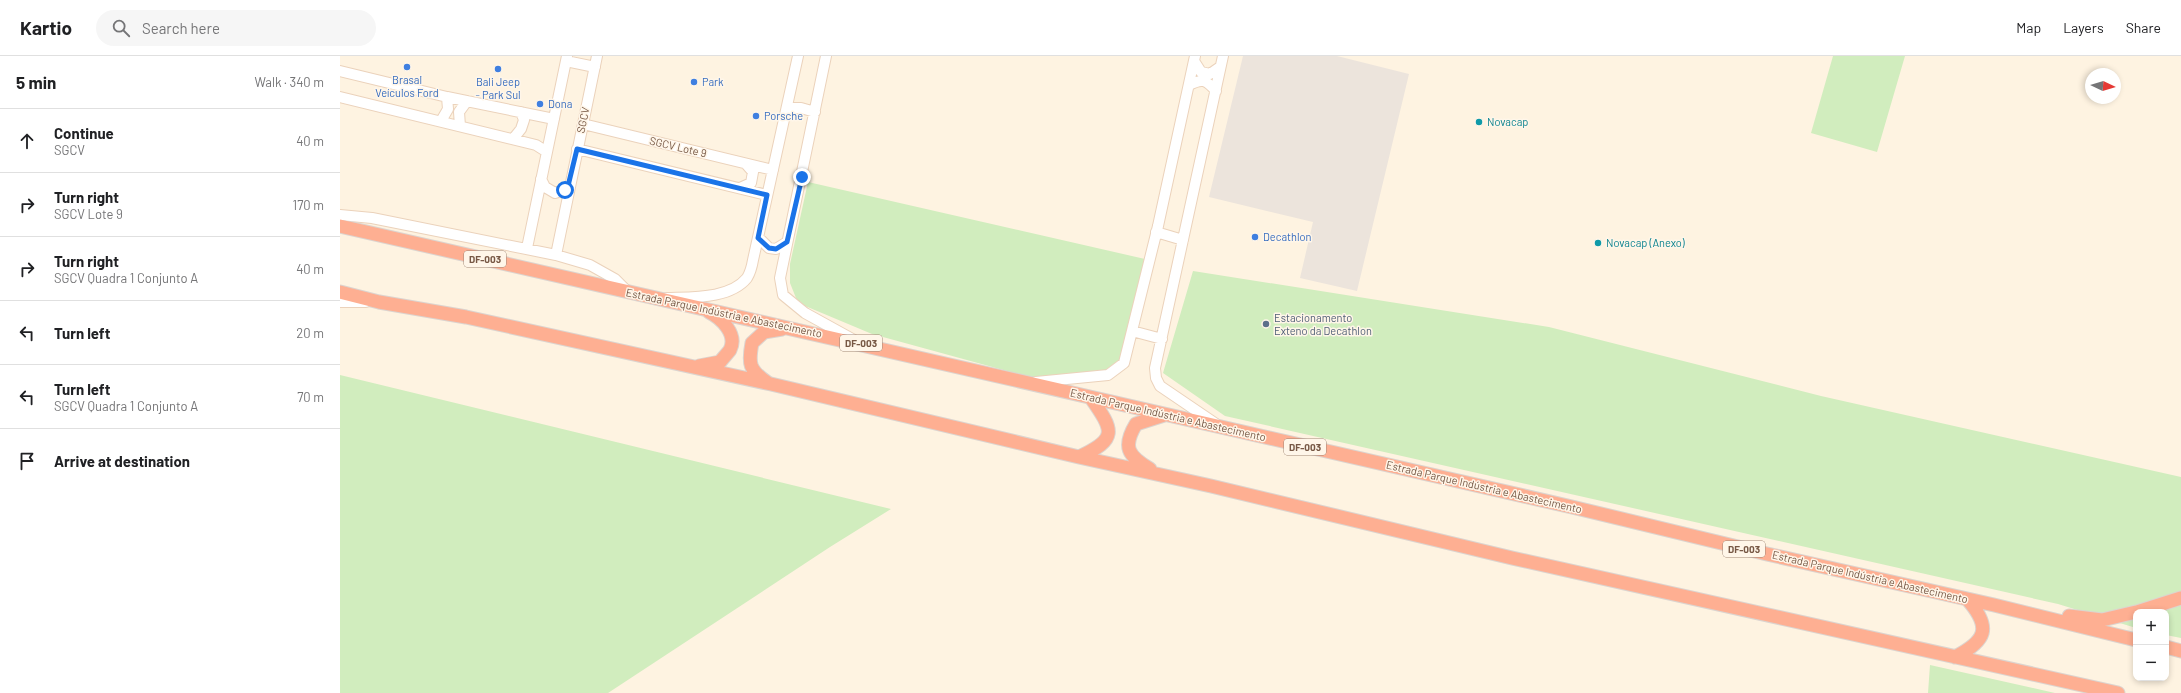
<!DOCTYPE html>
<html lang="en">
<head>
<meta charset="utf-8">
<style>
	body { margin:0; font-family:Barlow,sans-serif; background:#f6f6f6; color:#202124 }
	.controls { position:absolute; right:12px; bottom:12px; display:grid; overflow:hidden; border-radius:8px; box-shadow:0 2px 6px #0003 }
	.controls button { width:36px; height:36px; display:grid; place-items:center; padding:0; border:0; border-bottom:1px solid #e0e0e0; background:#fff; color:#202124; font:20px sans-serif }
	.compass { position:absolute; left:1745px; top:12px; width:36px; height:36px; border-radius:50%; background:#fff; box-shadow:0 2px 6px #0003; rotate:94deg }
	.stop { position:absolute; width:12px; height:12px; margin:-9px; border:3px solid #1a73e8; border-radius:50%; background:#fff }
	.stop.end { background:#1a73e8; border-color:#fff; box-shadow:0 1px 4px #0008 }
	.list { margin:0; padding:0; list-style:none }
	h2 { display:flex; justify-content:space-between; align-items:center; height:52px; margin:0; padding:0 16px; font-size:17px }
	h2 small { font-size:13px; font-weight:400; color:#757577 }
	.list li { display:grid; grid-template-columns:26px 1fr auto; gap:12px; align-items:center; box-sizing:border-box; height:64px; padding:0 16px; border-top:1px solid #e0e0e0 }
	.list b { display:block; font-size:15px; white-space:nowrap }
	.list p { margin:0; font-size:13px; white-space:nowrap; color:#757577 }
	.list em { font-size:13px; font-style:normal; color:#757577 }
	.icon { flex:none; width:22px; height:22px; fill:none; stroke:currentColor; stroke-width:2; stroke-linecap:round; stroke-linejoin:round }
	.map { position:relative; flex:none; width:1841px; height:637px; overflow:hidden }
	header { display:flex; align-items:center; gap:24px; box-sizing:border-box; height:56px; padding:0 20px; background:#fff; border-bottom:1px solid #e0e0e0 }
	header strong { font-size:19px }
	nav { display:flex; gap:22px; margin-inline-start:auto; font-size:14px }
	.search { width:280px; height:36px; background:#f6f6f6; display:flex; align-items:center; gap:10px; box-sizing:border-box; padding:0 14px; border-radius:22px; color:#757577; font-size:15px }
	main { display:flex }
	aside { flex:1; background:#fff }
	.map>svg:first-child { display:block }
	.industrial { fill:#ece4dc }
	.green { fill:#d1edbe }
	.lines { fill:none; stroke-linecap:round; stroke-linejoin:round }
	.secondary-casing { stroke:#ebd2bb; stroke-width:12 }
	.highway-casing { stroke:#dcd4cf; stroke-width:15 }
	.secondary { stroke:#fff; stroke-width:10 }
	.highway { stroke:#feaf92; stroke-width:13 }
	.route { stroke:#1a73e8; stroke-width:5 }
	.shop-dot { fill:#3f7fe0; stroke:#fff6e9; stroke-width:1.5 }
	.culture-dot { fill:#0f9aa8; stroke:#fff6e9; stroke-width:1.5 }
	.service-dot { fill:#5c6f8a; stroke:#fff6e9; stroke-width:1.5 }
	.labels { text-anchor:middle; stroke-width:3; stroke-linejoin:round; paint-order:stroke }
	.shield { fill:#fff6e9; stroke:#a08776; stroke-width:1 }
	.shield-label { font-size:10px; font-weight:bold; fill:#775845 }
	.shop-label { font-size:11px; fill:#366cbe; stroke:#fff6e9; text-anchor:start }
	.street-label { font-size:11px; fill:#775845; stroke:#fff6e9 }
	.culture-label { font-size:11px; fill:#0d838f; stroke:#fff6e9; text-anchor:start }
	.service-label { font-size:11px; fill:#4e5e75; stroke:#fff6e9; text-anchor:start }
</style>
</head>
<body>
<header>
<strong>Kartio</strong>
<div class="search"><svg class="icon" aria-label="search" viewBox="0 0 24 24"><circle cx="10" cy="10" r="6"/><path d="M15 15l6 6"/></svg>Search here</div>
<nav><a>Map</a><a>Layers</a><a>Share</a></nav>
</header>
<main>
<aside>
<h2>5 min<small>Walk · 340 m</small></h2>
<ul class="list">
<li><svg class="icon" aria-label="ahead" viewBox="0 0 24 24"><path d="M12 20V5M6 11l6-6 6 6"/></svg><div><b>Continue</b><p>SGCV</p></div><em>40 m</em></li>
<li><svg class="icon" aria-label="right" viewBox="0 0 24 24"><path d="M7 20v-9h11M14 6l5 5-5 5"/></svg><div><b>Turn right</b><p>SGCV Lote 9</p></div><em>170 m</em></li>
<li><svg class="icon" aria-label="right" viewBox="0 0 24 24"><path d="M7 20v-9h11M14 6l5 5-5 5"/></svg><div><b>Turn right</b><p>SGCV Quadra 1 Conjunto A</p></div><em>40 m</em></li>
<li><svg class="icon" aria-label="left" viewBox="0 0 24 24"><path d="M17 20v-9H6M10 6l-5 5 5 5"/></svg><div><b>Turn left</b></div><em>20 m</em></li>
<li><svg class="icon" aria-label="left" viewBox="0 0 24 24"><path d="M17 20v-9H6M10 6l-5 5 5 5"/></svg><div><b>Turn left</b><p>SGCV Quadra 1 Conjunto A</p></div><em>70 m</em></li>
<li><svg class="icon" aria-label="arrive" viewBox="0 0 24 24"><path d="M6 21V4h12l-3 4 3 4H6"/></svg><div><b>Arrive at destination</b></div></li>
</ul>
</aside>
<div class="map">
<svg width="1841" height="637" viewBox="0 0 1841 637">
	<rect width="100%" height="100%" fill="#fef3e1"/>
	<path class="industrial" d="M903 0H997L1069 18 1017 235 960 222 973 166 869 141Z"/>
	<path class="green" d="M1493 0H1565L1537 96 1471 77Z
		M468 126 805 203 783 301 763 316 693 322 532 278 458 247 450 227V208Z
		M853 215 1209 271 1481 340 1841 421V582L1826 579V556H1796V572L1718 548 885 360 823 317Z
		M0 319 551 453 490 491 268 637H0Z
		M1590 609 1715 637H1588Z"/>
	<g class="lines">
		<defs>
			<path id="secondary" d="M486 0 440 222 443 239 465 257 514 284
				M226 5 255 11
				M854 5 861 16 870 18 880 11
				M0 15 107 41 214 63
				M849 29C863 22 866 24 876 35
				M0 41 196 89 207 96
				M447 52H461L475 56
				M101 65 108 53 107 41
				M243 68 433 114
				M120 70 119 56 127 45
				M173 83 181 73 184 64 181 56
				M237 93 427 139
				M201 123 205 131 215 137 225 134 228 131
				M400 132 411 127 413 116 406 108
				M0 159 32 162 216 199 250 209 275 223 289 237
				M816 176 843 184
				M418 181 429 192 436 193 447 186
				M187 192 227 0
				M216 199 257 0
				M327 242C352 241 390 243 407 222 410 217 412 210 413 204L458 0
				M0 246H26
				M792 275 822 283
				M696 326 768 319 784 307 818 170 855 0
				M876 368 820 330 816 322 815 312 883 0"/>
			<path id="highway" d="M0 170 1232 451 1427 498 1654 549 1796 584
				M0 236 39 246 126 261 431 328 739 401 871 430 1172 502 1778 637
				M359 310 380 306C383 302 387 298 390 294 398 278 381 262 369 256
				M428 327C409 314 408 308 412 287L424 276 442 273
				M739 401C778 383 774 375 751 342
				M810 413C788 400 782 391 796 368L824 359
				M1797 556 1841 542
				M1729 560 1762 564 1796 556
				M1826 591 1841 595
				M1615 601C1646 585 1652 572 1628 544"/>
		</defs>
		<use href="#secondary" class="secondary-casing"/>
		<use href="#highway" class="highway-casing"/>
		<use href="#secondary" class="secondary"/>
		<use href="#highway" class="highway"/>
	</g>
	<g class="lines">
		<path class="route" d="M225 134 228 130 237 93 427 139 418 182 429 192 436 193 447 186 462 121"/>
	</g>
	<g class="shop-dot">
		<circle cx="67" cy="11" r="4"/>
		<circle cx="158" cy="13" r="4"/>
		<circle cx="354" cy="26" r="4"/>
		<circle cx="200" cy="48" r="4"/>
		<circle cx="416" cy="60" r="4"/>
		<circle cx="915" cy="181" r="4"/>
	</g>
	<g class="culture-dot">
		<circle cx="1139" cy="66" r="4"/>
		<circle cx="1258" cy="187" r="4"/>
	</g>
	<circle class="service-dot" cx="926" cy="268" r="4"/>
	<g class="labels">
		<g class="shield">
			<rect x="124" y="195" width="42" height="16" rx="3"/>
			<rect x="500" y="279" width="42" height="16" rx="3"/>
			<rect x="944" y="383" width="42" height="16" rx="3"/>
			<rect x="1383" y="485" width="42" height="16" rx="3"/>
		</g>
		<g class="shield-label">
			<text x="145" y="207">DF-003</text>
			<text x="521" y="291">DF-003</text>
			<text x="965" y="395">DF-003</text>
			<text x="1404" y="497">DF-003</text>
		</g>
		<g class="shop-label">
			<text x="67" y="28" text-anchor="middle">Brasal<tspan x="67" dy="13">Veículos Ford</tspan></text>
			<text x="158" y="30" text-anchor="middle">Bali Jeep<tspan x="158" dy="13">- Park Sul</tspan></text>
			<text x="362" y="30">Park</text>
			<text x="208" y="52">Dona</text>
			<text x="424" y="64">Porsche</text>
			<text x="923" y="185">Decathlon</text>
		</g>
		<g class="street-label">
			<text transform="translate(243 64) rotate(-78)" y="4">SGCV</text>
			<text transform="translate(338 91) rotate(13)" y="4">SGCV Lote 9</text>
			<text transform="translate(384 257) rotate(12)" y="4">Estrada Parque Indústria e Abastecimento</text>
			<text transform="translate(828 359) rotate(13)" y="4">Estrada Parque Indústria e Abastecimento</text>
			<text transform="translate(1144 431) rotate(13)" y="4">Estrada Parque Indústria e Abastecimento</text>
			<text transform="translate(1530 521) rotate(13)" y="4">Estrada Parque Indústria e Abastecimento</text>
		</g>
		<g class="culture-label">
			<text x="1147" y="70">Novacap</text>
			<text x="1266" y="191">Novacap (Anexo)</text>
		</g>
		<g class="service-label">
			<text x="934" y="266">Estacionamento<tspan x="934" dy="13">Exteno da Decathlon</tspan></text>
		</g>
	</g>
</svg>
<div class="controls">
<button>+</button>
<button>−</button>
</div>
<svg class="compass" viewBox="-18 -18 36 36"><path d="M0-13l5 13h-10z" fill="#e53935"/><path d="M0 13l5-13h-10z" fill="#757577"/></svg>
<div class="stop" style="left:225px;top:134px"></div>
<div class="stop end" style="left:462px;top:121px"></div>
</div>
</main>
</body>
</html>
